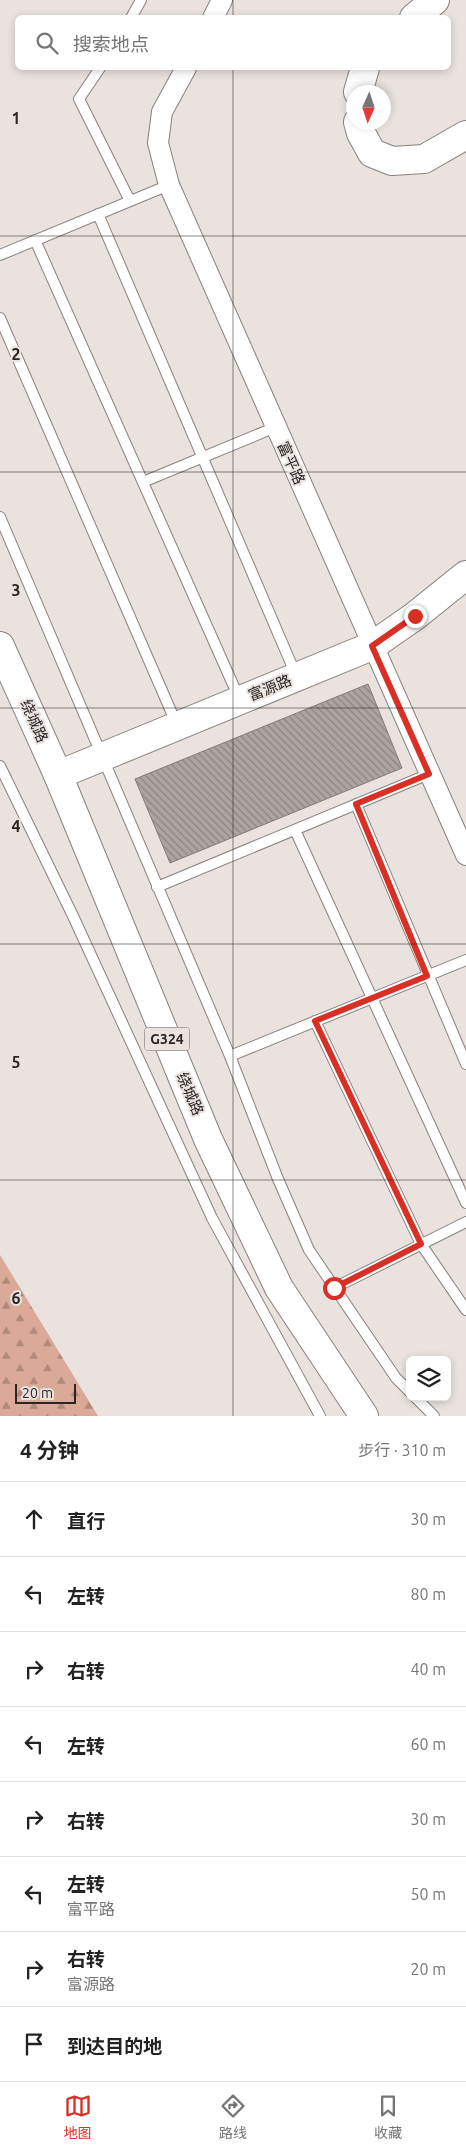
<!DOCTYPE html>
<html lang="zh">
<head>
<meta charset="utf-8">
<style>
	body { margin:0; font-family:Ubuntu,"Noto Sans SC",sans-serif; background:#f6f6f6; color:#222 }
	.controls { position:absolute; right:15px; bottom:15px; display:grid; overflow:hidden; border-radius:8px; box-shadow:0 2px 8px #0003 }
	.controls button { width:45px; height:45px; display:grid; place-items:center; padding:0; border:0; border-bottom:1px solid #e0e0e0; background:#fff; color:#222; font:25px sans-serif }
	.compass { position:absolute; left:346px; top:85px; width:45px; height:45px; border-radius:50%; background:#fff; box-shadow:0 2px 8px #0003; rotate:183deg }
	.scale { position:absolute; left:15px; bottom:12px; width:61px; box-sizing:border-box; padding-left:5px; border:2px solid #292625; border-top:0; font-size:14px; line-height:18px; white-space:nowrap; color:#292625; -webkit-text-stroke:4px #e9e2df; paint-order:stroke }
	.stop { position:absolute; width:15px; height:15px; margin:-11px; border:4px solid #d93025; border-radius:50%; background:#fff }
	.stop.end { background:#d93025; border-color:#fff; box-shadow:0 1px 5px #0008 }
	.list { margin:0; padding:0; list-style:none }
	h2 { display:flex; justify-content:space-between; align-items:center; height:65px; margin:0; padding:0 20px; font-size:21px }
	h2 small { font-size:16px; font-weight:400; color:#767676 }
	.list li { display:grid; grid-template-columns:32px 1fr auto; gap:15px; align-items:center; box-sizing:border-box; height:75px; padding:0 20px; border-top:1px solid #e0e0e0 }
	.list b { display:block; font-size:19px; white-space:nowrap }
	.list p { margin:0; font-size:16px; white-space:nowrap; color:#767676 }
	.list em { font-size:16px; font-style:normal; color:#767676 }
	.icon { flex:none; width:28px; height:28px; fill:none; stroke:currentColor; stroke-width:2; stroke-linecap:round; stroke-linejoin:round }
	.map { position:relative; flex:none; width:466px; height:1416px; overflow:hidden }
	.search { position:absolute; background:#fff; box-shadow:0 2px 8px #0003; left:15px; right:15px; top:15px; height:55px; display:flex; align-items:center; gap:12px; box-sizing:border-box; padding:0 18px; border-radius:8px; color:#767676; font-size:19px }
	.sheet { height:665px; background:#fff }
	nav { display:flex; justify-content:space-around; align-items:center; box-sizing:border-box; height:70px; border-top:1px solid #e0e0e0; background:#fff; font-size:14px; color:#767676 }
	nav a { display:grid; justify-items:center; gap:2px }
	nav .on { color:#d93025 }
	.map>svg:first-child { display:block }
	.forest { fill:url(#forest-firs) }
	.building { fill:url(#building-back-hatch); stroke:#827b79 }
	.lines { fill:none; stroke-linecap:round; stroke-linejoin:round }
	.lane-casing { stroke:#87817e; stroke-width:12 }
	.street-casing { stroke:#87817e; stroke-width:22 }
	.secondary-casing { stroke:#87817e; stroke-width:30 }
	.highway-casing { stroke:#87817e; stroke-width:30 }
	.lane { stroke:#fff; stroke-width:10 }
	.street { stroke:#fff; stroke-width:20 }
	.secondary { stroke:#fff; stroke-width:28 }
	.highway { stroke:#fff; stroke-width:28 }
	.route { stroke:#d93025; stroke-width:6 }
	.grid { fill:none; stroke:#292625; stroke-width:1; stroke-opacity:0.55 }
	.labels { text-anchor:middle; stroke-width:4; stroke-linejoin:round; paint-order:stroke }
	.shield { fill:#e9e2df; stroke:#635e5d; stroke-width:1 }
	.shield-label { font-size:14px; font-weight:bold; fill:#292625 }
	.street-label { font-size:15px; fill:#292625; stroke:#e9e2df }
	.grid-label { font-size:16px; text-anchor:middle; font-weight:bold; fill:#292625; stroke:#e9e2df; stroke-width:4; stroke-linejoin:round; paint-order:stroke }
</style>
</head>
<body>
<div class="map">
<svg width="466" height="1416" viewBox="0 0 466 1416">
	<defs>
		<pattern id="forest-firs" width="22" height="20" patternUnits="userSpaceOnUse" patternTransform="scale(1.25)"><rect width="22" height="20" fill="#daa997"/><path d="M5 1l3.5 6h-7zM16 11l3.5 6h-7z" fill="#b1897b"/></pattern>
		<pattern id="building-back-hatch" width="6" height="6" patternUnits="userSpaceOnUse" patternTransform="scale(1.25)"><rect width="6" height="6" fill="#aba4a1"/><path d="M-1 5l2 2M0 0l6 6M5-1l2 2" fill="none" stroke="#8b8583"/></pattern>
	</defs>
	<rect width="100%" height="100%" fill="#e9e2df"/>
	<path class="forest" d="M0 1255 98 1416H0Z"/>
	<path class="building" d="M368 684 402 768 170 863 135 779Z"/>
	<g class="lines">
		<defs>
			<path id="lane" d="M131 18 141 0
				M100 68 79 99 130 201
				M98 214 296 675
				M35 240 239 698
				M0 255 169 185
				M0 318 177 725
				M143 482 276 427
				M0 517 230 1056 278 1179 309 1250 396 1378 410 1392
				M0 766 73 916 212 1218 320 1416
				M356 804 466 1064
				M295 830 466 1203
				M157 887 429 774
				M315 1021 421 1244 466 1310
				M230 1056 466 960
				M334 1288 466 1222
				M415 1397 434 1416"/>
			<path id="street" d="M213 18 222 0
				M186 68 162 112 158 143 169 185 466 855"/>
			<path id="secondary" d="M414 18 435 0
				M358 92 365 68
				M358 122 361 133 372 153 392 161 424 159 466 135
				M58 775 372 646 415 616 466 575"/>
			<path id="highway" d="M0 646 58 775 208 1139 279 1288 364 1416"/>
		</defs>
		<use href="#lane" class="lane-casing"/>
		<use href="#street" class="street-casing"/>
		<use href="#secondary" class="secondary-casing"/>
		<use href="#highway" class="highway-casing"/>
		<use href="#lane" class="lane"/>
		<use href="#street" class="street"/>
		<use href="#secondary" class="secondary"/>
		<use href="#highway" class="highway"/>
	</g>
	<g class="lines">
		<path class="route" d="M334 1288 421 1244 315 1021 427 976 356 804 429 774 372 646 415 616"/>
	</g>
	<path class="grid" d="M233 0V18M233 68V1416M0 236H466M0 472H466M0 708H466M0 944H466M0 1180H466"/>
	<g class="labels">
		<rect class="shield" x="144.5" y="1027.5" width="45" height="23" rx="4"/>
		<g class="shield-label">
			<text x="167" y="1044">G324</text>
		</g>
		<g class="street-label">
			<text transform="translate(291 463) rotate(66)" y="5">富平路</text>
			<text transform="translate(270 688) rotate(-22)" y="5">富源路</text>
			<text transform="translate(34 721) rotate(66)" y="5">绕城路</text>
			<text transform="translate(190 1094) rotate(67)" y="5">绕城路</text>
		</g>
	</g>
	<g class="grid-label">
		<text x="16" y="124">1</text>
		<text x="16" y="360">2</text>
		<text x="16" y="596">3</text>
		<text x="16" y="832">4</text>
		<text x="16" y="1068">5</text>
		<text x="16" y="1304">6</text>
	</g>
</svg>
<div class="controls">
<button><svg class="icon" aria-label="layers" viewBox="0 0 24 24"><path d="M12 4l9 5-9 5-9-5zM3 14l9 5 9-5"/></svg></button>
</div>
<svg class="compass" viewBox="-18 -18 36 36"><path d="M0-13l5 13h-10z" fill="#e53935"/><path d="M0 13l5-13h-10z" fill="#767676"/></svg>
<div class="scale">20 m</div>
<div class="stop" style="left:334px;top:1288px"></div>
<div class="stop end" style="left:415px;top:616px"></div>
<div class="search"><svg class="icon" aria-label="search" viewBox="0 0 24 24"><circle cx="10" cy="10" r="6"/><path d="M15 15l6 6"/></svg>搜索地点</div>
</div>
<section class="sheet">
<h2>4 分钟<small>步行 · 310 m</small></h2>
<ul class="list">
<li><svg class="icon" aria-label="ahead" viewBox="0 0 24 24"><path d="M12 20V5M6 11l6-6 6 6"/></svg><div><b>直行</b></div><em>30 m</em></li>
<li><svg class="icon" aria-label="left" viewBox="0 0 24 24"><path d="M17 20v-9H6M10 6l-5 5 5 5"/></svg><div><b>左转</b></div><em>80 m</em></li>
<li><svg class="icon" aria-label="right" viewBox="0 0 24 24"><path d="M7 20v-9h11M14 6l5 5-5 5"/></svg><div><b>右转</b></div><em>40 m</em></li>
<li><svg class="icon" aria-label="left" viewBox="0 0 24 24"><path d="M17 20v-9H6M10 6l-5 5 5 5"/></svg><div><b>左转</b></div><em>60 m</em></li>
<li><svg class="icon" aria-label="right" viewBox="0 0 24 24"><path d="M7 20v-9h11M14 6l5 5-5 5"/></svg><div><b>右转</b></div><em>30 m</em></li>
<li><svg class="icon" aria-label="left" viewBox="0 0 24 24"><path d="M17 20v-9H6M10 6l-5 5 5 5"/></svg><div><b>左转</b><p>富平路</p></div><em>50 m</em></li>
<li><svg class="icon" aria-label="right" viewBox="0 0 24 24"><path d="M7 20v-9h11M14 6l5 5-5 5"/></svg><div><b>右转</b><p>富源路</p></div><em>20 m</em></li>
<li><svg class="icon" aria-label="arrive" viewBox="0 0 24 24"><path d="M6 21V4h12l-3 4 3 4H6"/></svg><div><b>到达目的地</b></div></li>
</ul>
</section>
<nav>
<a class="on"><svg class="icon" aria-label="map" viewBox="0 0 24 24"><path d="M3 6l6-2 6 2 6-2v14l-6 2-6-2-6 2zM9 4v14M15 6v14"/></svg>地图</a>
<a><svg class="icon" aria-label="directions" viewBox="0 0 24 24"><path d="M12 3l9 9-9 9-9-9zM9 14v-3h6M13 9l2 2-2 2"/></svg>路线</a>
<a><svg class="icon" aria-label="saved" viewBox="0 0 24 24"><path d="M7 4h10v16l-5-4-5 4z"/></svg>收藏</a>
</nav>
</body>
</html>
